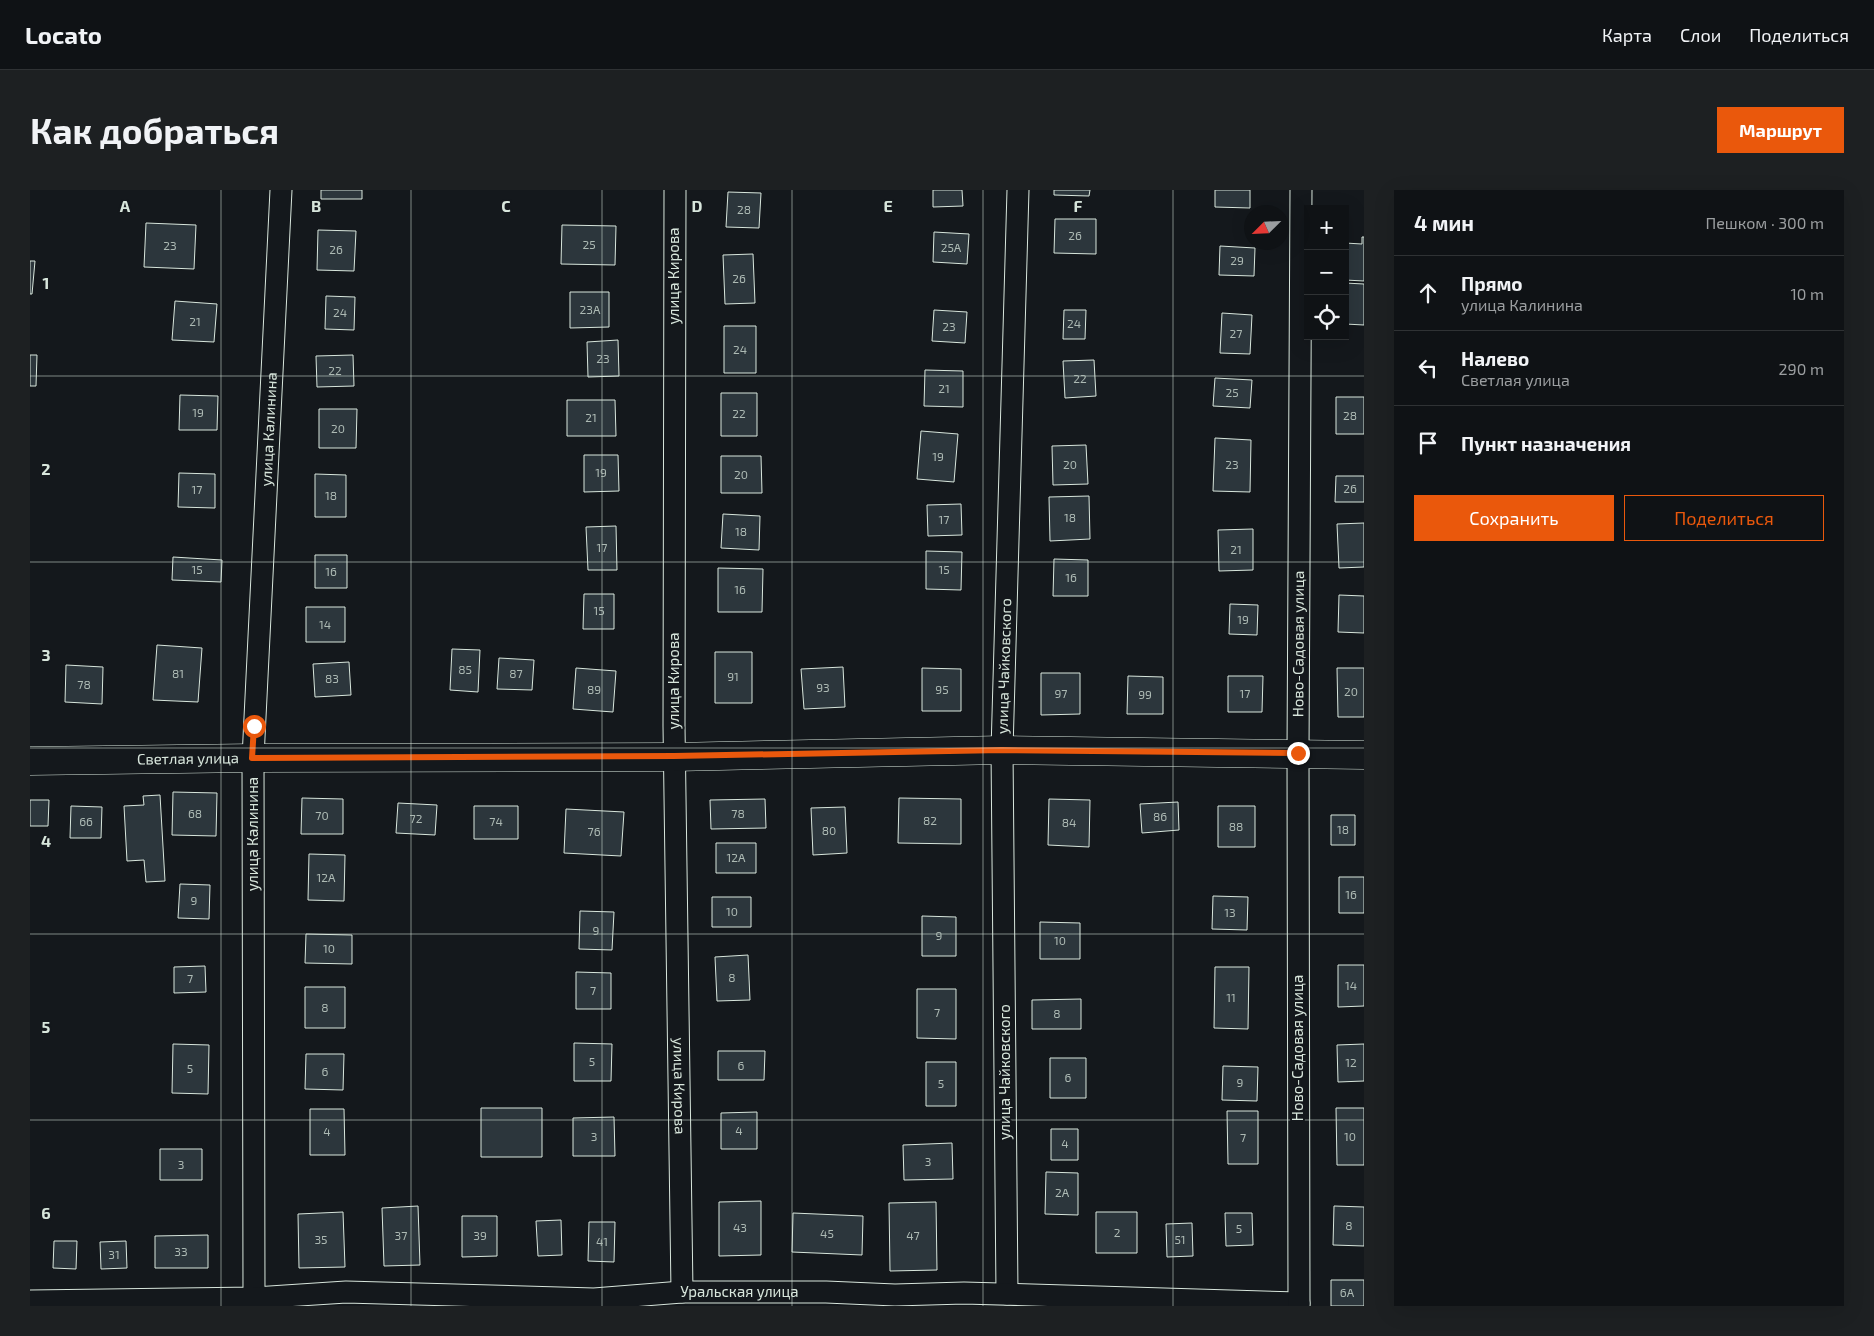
<!DOCTYPE html>
<html lang="ru">
<head>
<meta charset="utf-8">
<style>
	body { margin:0; font-family:"Exo 2",sans-serif; background:#1d2022; color:#f1f3f6 }
	.controls { position:absolute; right:15px; top:15px; display:grid; overflow:hidden; border-radius:0px; box-shadow:0 5px 20px #0002 }
	.controls button { width:45px; height:45px; display:grid; place-items:center; padding:0; border:0; border-bottom:1px solid #2f3234; background:#0f1215; color:#f1f3f6; font:25px sans-serif }
	.compass { position:absolute; left:1214px; top:15px; width:45px; height:45px; border-radius:50%; background:#0f1215; box-shadow:0 5px 20px #0002; rotate:246deg }
	.stop { position:absolute; width:15px; height:15px; margin:-11px; border:4px solid #ea580c; border-radius:50%; background:#fff }
	.stop.end { background:#ea580c; border-color:#fff; box-shadow:0 1px 5px #0008 }
	.list { margin:0; padding:0; list-style:none }
	h2 { display:flex; justify-content:space-between; align-items:center; height:65px; margin:0; padding:0 20px; font-size:21px }
	h2 small { font-size:16px; font-weight:400; color:#9b9ea0 }
	.list li { display:grid; grid-template-columns:32px 1fr auto; gap:15px; align-items:center; box-sizing:border-box; height:75px; padding:0 20px; border-top:1px solid #2f3234 }
	.list b { display:block; font-size:19px; white-space:nowrap }
	.list p { margin:0; font-size:16px; white-space:nowrap; color:#9b9ea0 }
	.list em { font-size:16px; font-style:normal; color:#9b9ea0 }
	.actions { display:flex; gap:10px; padding:15px 20px }
	.actions a { flex:1; padding:11px 0; border:1px solid #ea580c; border-radius:0px; text-align:center; font-size:18px; color:#ea580c }
	.actions .main { background:#ea580c; color:#fff }
	.icon { flex:none; width:28px; height:28px; fill:none; stroke:currentColor; stroke-width:2; stroke-linecap:round; stroke-linejoin:round }
	.map { position:relative; flex:none; width:1334px; height:1116px; overflow:hidden; border-radius:0px }
	header { display:flex; align-items:center; gap:30px; box-sizing:border-box; height:70px; padding:0 25px; background:#0f1215; border-bottom:1px solid #2f3234 }
	header strong { font-size:24px }
	nav { display:flex; gap:28px; margin-inline-start:auto; font-size:18px }
	.intro { display:flex; align-items:center; justify-content:space-between; box-sizing:border-box; height:120px; padding:0 30px }
	h1 { margin:0; font-size:35px }
	.button { padding:12px 22px; border-radius:0px; background:#ea580c; color:#fff; font-size:18px; font-weight:700 }
	main { display:flex; gap:30px; padding:0 30px }
	aside { flex:1; background:#0f1215; border-radius:0px; box-shadow:0 5px 20px #0002 }
	.map>svg:first-child { display:block }
	.building { fill:#2c363c; stroke:#d8e6dc }
	.lines { fill:none; stroke-linecap:round; stroke-linejoin:round }
	.minor-casing { stroke:#d8e6dc; stroke-width:23 }
	.secondary-casing { stroke:#d8e6dc; stroke-width:29 }
	.minor { stroke:#14181c; stroke-width:21 }
	.secondary { stroke:#14181c; stroke-width:28 }
	.route { stroke:#ea580c; stroke-width:6 }
	.grid { fill:none; stroke:#d8e6dc; stroke-width:1; stroke-opacity:0.55 }
	.labels { text-anchor:middle; stroke-width:4; stroke-linejoin:round; paint-order:stroke }
	.number-label { font-size:12px; fill:#adbab4 }
	.street-label { font-size:15px; fill:#d8e6dc; stroke:#14181c }
	.grid-label { font-size:16px; text-anchor:middle; font-weight:bold; fill:#d8e6dc; stroke:#14181c; stroke-width:4; stroke-linejoin:round; paint-order:stroke }
</style>
</head>
<body>
<header>
<strong>Locato</strong>
<nav><a>Карта</a><a>Слои</a><a>Поделиться</a></nav>
</header>
<div class="intro"><h1>Как добраться</h1><a class="button">Маршрут</a></div>
<main>
<div class="map">
<svg width="1334" height="1116" viewBox="0 0 1334 1116">
	<rect width="100%" height="100%" fill="#14181c"/>
	<path class="building" d="M291 0H332V9H291Z
		M903 0H932L933 16 903 17Z
		M1024 0H1060L1059 6 1024 5Z
		M1185 0H1220V18L1185 17Z
		M698 2 731 3 729 38 696 37Z
		M1025 29H1066V64L1024 63Z
		M116 33 166 35 164 79 114 77Z
		M532 35 586 36 585 75 531 74Z
		M288 40 326 41 324 81 287 80Z
		M904 42 939 44 937 74 903 72Z
		M1332 47H1334V91L1315 90V53L1332 54Z
		M1190 56 1225 58 1224 86 1189 85Z
		M723 64 725 113 695 114 693 65Z
		M0 71H5L2 104H0Z
		M1315 93 1334 94V135L1315 134Z
		M540 102H579V137L540 138Z
		M296 106 325 107 324 140 295 139Z
		M145 111 187 114 184 152 142 150Z
		M904 120 937 122 935 153 902 151Z
		M1034 120H1056L1055 149H1033Z
		M1192 123 1222 125 1220 164 1190 163Z
		M694 136H726V183H694Z
		M588 150 589 186 558 187 557 152Z
		M0 165H7L6 196H0Z
		M323 165 324 196 287 197 286 166Z
		M1064 170 1066 206 1035 208 1033 171Z
		M895 180 933 181V217L894 216Z
		M1185 188 1222 190 1220 218 1183 216Z
		M691 203H727V246H691Z
		M150 205 188 206 187 240H149Z
		M1306 207H1334V244H1306Z
		M537 210H585L586 246H537Z
		M289 219H327L326 258H289Z
		M891 241 928 244 924 292 887 289Z
		M1185 248 1221 250 1220 302 1183 301Z
		M1056 255 1058 294 1023 295 1022 256Z
		M554 265H588L589 301 554 302Z
		M691 266H731L732 303H691Z
		M149 283 185 284V318L148 317Z
		M285 284 316 285V327H285Z
		M1306 286H1334V312H1305Z
		M1059 306 1060 349 1020 351 1019 307Z
		M931 314 932 345 898 346 897 315Z
		M693 324 730 326 729 360 691 358Z
		M1334 333V377L1309 378 1307 334Z
		M586 336 587 380H558L556 337Z
		M1223 339V380L1189 381 1188 340Z
		M896 361 932 362 931 400 896 399Z
		M285 365H317V398H285Z
		M143 367 192 370 191 392 142 390Z
		M1024 369 1058 370V406H1023Z
		M688 378 733 379 732 422H688Z
		M554 404H584V439H553Z
		M1309 405 1334 406V443L1308 442Z
		M1200 414 1228 415 1227 445 1199 444Z
		M276 417H315V452H276Z
		M127 455 172 458 168 512 123 510Z
		M422 459 450 460 448 502 420 500Z
		M685 462H722V513H685Z
		M469 468 504 470 502 500 467 499Z
		M319 472 321 505 285 507 283 474Z
		M36 475 73 477 72 514 35 512Z
		M813 477 815 517 774 519 771 479Z
		M546 478 586 481 583 522 543 519Z
		M892 478 931 479V521H892Z
		M1307 478H1334V527H1308Z
		M1011 483H1050V524L1011 525Z
		M1098 486 1133 487V524H1097Z
		M1198 486H1233L1232 522H1198Z
		M143 602 187 603 186 646 142 645Z
		M130 605 135 691 116 692 114 670 97 671 94 616 114 615 113 606Z
		M272 608 313 609V644H271Z
		M869 608 931 609V654L868 653Z
		M735 609 736 638 681 639 680 610Z
		M1019 609 1060 610 1059 657 1018 655Z
		M0 610H19L18 636H0Z
		M1148 612 1149 640 1112 643 1110 614Z
		M368 613 407 615 405 645 366 643Z
		M41 616 72 617 71 648H40Z
		M444 616H488V649H444Z
		M1188 616H1225V657H1188Z
		M815 617 817 663 783 665 781 618Z
		M536 619 594 622 591 666 534 663Z
		M1301 625H1325V655H1301Z
		M686 653H726V683H686Z
		M279 664 315 665 314 711 278 710Z
		M1309 687H1334V723H1309Z
		M150 694 180 695 179 729 148 728Z
		M1183 706 1218 707 1217 740 1182 739Z
		M682 707H721V737H682Z
		M550 721 584 722 582 760 549 759Z
		M892 726 926 727V766H892Z
		M1010 732 1050 733V769H1010Z
		M276 744 322 745V774L275 773Z
		M718 765 720 810 687 811 685 767Z
		M1308 775H1334V816L1308 817Z
		M175 776 176 802 144 803V777Z
		M1185 777H1219L1218 839 1184 838Z
		M546 782 581 783V819H546Z
		M275 797H315V838H275Z
		M887 799H926V849L887 848Z
		M1051 809V839H1002V810Z
		M544 853 582 854 581 891H544Z
		M143 854 179 855 178 904 142 903Z
		M1334 854V891L1308 892 1307 855Z
		M688 861H735L734 890H688Z
		M276 864H314L313 900 275 899Z
		M1020 868H1056V908H1020Z
		M896 872H926V916H896Z
		M1193 876 1228 877 1227 911 1192 910Z
		M451 918H512V967H451Z
		M1306 918H1334V975H1307Z
		M280 919H314L315 965H280Z
		M1197 921H1228V974H1198Z
		M727 922V959H691V923Z
		M584 927 585 966H543V928Z
		M1021 939H1048V970H1021Z
		M922 953 923 989 874 990 873 955Z
		M130 959H172V990H130Z
		M1016 982 1048 983V1025L1015 1024Z
		M731 1011V1065L689 1066V1012Z
		M906 1012 907 1080 860 1081 859 1013Z
		M388 1016 390 1075 354 1076 352 1018Z
		M1304 1016 1334 1017V1056L1303 1055Z
		M313 1022 315 1077 269 1078 268 1024Z
		M1066 1022H1107V1063H1066Z
		M763 1023 833 1026 832 1065 762 1062Z
		M1195 1023H1222L1223 1055 1196 1056Z
		M432 1026H467V1066L432 1067Z
		M531 1030 532 1065 508 1066 506 1031Z
		M559 1032H585L584 1072 558 1071Z
		M1162 1033 1163 1066 1137 1067 1136 1034Z
		M178 1045V1078H125V1046Z
		M24 1051H47L46 1079 23 1078Z
		M96 1051 97 1078 71 1079 70 1052Z
		M1301 1090H1334V1116H1301Z"/>
	<g class="lines">
		<defs>
			<g id="minor">
				<path id="s1" d="M645 0 644 536 652 1102"/>
				<path id="s2" d="M977 1104 972 560 988 0"/>
				<path id="s3" d="M224 1108 223 568 251 0"/>
				<path id="s4" d="M0 1111 224 1108 316 1102 564 1109 652 1102H796L865 1105 934 1103 1269 1113"/>
				<path id="s5" d="M1269 1116 1268 563 1271 0"/>
			</g>
			<g id="secondary">
				<path id="s6" d="M0 571 223 568 644 567 972 560 1334 565"/>
			</g>
		</defs>
		<use href="#minor" class="minor-casing"/>
		<use href="#secondary" class="secondary-casing"/>
		<use href="#minor" class="minor"/>
		<use href="#secondary" class="secondary"/>
	</g>
	<g class="lines">
		<path class="route" d="M224 536 222 568 644 566 972 560 1268 563"/>
	</g>
	<path class="grid" d="M191 0V1116M381 0V1116M572 0V1116M762 0V1116M953 0V1116M1143 0V1116M0 186H1334M0 372H1334M0 558H1334M0 744H1334M0 930H1334"/>
	<g class="labels">
		<g class="number-label">
			<text x="714" y="24">28</text>
			<text x="1045" y="50">26</text>
			<text x="559" y="59">25</text>
			<text x="140" y="60">23</text>
			<text x="921" y="62">25А</text>
			<text x="306" y="64">26</text>
			<text x="1207" y="75">29</text>
			<text x="709" y="93">26</text>
			<text x="560" y="124">23А</text>
			<text x="310" y="127">24</text>
			<text x="165" y="136">21</text>
			<text x="1044" y="138">24</text>
			<text x="919" y="141">23</text>
			<text x="1206" y="148">27</text>
			<text x="710" y="164">24</text>
			<text x="573" y="173">23</text>
			<text x="305" y="185">22</text>
			<text x="1050" y="193">22</text>
			<text x="914" y="203">21</text>
			<text x="1202" y="207">25</text>
			<text x="168" y="227">19</text>
			<text x="709" y="228">22</text>
			<text x="1320" y="230">28</text>
			<text x="561" y="232">21</text>
			<text x="308" y="243">20</text>
			<text x="908" y="271">19</text>
			<text x="1040" y="279">20</text>
			<text x="1202" y="279">23</text>
			<text x="571" y="287">19</text>
			<text x="711" y="289">20</text>
			<text x="1320" y="303">26</text>
			<text x="167" y="304">17</text>
			<text x="301" y="310">18</text>
			<text x="1040" y="332">18</text>
			<text x="914" y="334">17</text>
			<text x="711" y="346">18</text>
			<text x="572" y="362">17</text>
			<text x="1206" y="364">21</text>
			<text x="167" y="384">15</text>
			<text x="914" y="384">15</text>
			<text x="301" y="386">16</text>
			<text x="1041" y="392">16</text>
			<text x="710" y="404">16</text>
			<text x="569" y="425">15</text>
			<text x="1213" y="434">19</text>
			<text x="295" y="439">14</text>
			<text x="435" y="484">85</text>
			<text x="148" y="488">81</text>
			<text x="486" y="488">87</text>
			<text x="703" y="491">91</text>
			<text x="302" y="493">83</text>
			<text x="54" y="499">78</text>
			<text x="793" y="502">93</text>
			<text x="564" y="504">89</text>
			<text x="912" y="504">95</text>
			<text x="1321" y="506">20</text>
			<text x="1031" y="508">97</text>
			<text x="1215" y="508">17</text>
			<text x="1115" y="509">99</text>
			<text x="165" y="628">68</text>
			<text x="708" y="628">78</text>
			<text x="292" y="630">70</text>
			<text x="1130" y="631">86</text>
			<text x="386" y="633">72</text>
			<text x="900" y="635">82</text>
			<text x="56" y="636">66</text>
			<text x="466" y="636">74</text>
			<text x="1039" y="637">84</text>
			<text x="1206" y="641">88</text>
			<text x="1313" y="644">18</text>
			<text x="799" y="645">80</text>
			<text x="564" y="646">76</text>
			<text x="706" y="672">12А</text>
			<text x="296" y="692">12А</text>
			<text x="1321" y="709">16</text>
			<text x="164" y="715">9</text>
			<text x="702" y="726">10</text>
			<text x="1200" y="727">13</text>
			<text x="566" y="745">9</text>
			<text x="909" y="750">9</text>
			<text x="1030" y="755">10</text>
			<text x="299" y="763">10</text>
			<text x="702" y="792">8</text>
			<text x="160" y="793">7</text>
			<text x="1321" y="800">14</text>
			<text x="563" y="805">7</text>
			<text x="1201" y="812">11</text>
			<text x="295" y="822">8</text>
			<text x="907" y="827">7</text>
			<text x="1027" y="828">8</text>
			<text x="562" y="876">5</text>
			<text x="1321" y="877">12</text>
			<text x="711" y="880">6</text>
			<text x="160" y="883">5</text>
			<text x="295" y="886">6</text>
			<text x="1038" y="892">6</text>
			<text x="1210" y="897">9</text>
			<text x="911" y="898">5</text>
			<text x="709" y="945">4</text>
			<text x="297" y="946">4</text>
			<text x="564" y="951">3</text>
			<text x="1320" y="951">10</text>
			<text x="1213" y="952">7</text>
			<text x="1035" y="958">4</text>
			<text x="898" y="976">3</text>
			<text x="151" y="979">3</text>
			<text x="1032" y="1007">2А</text>
			<text x="1319" y="1040">8</text>
			<text x="710" y="1042">43</text>
			<text x="1209" y="1043">5</text>
			<text x="1087" y="1047">2</text>
			<text x="797" y="1048">45</text>
			<text x="371" y="1050">37</text>
			<text x="450" y="1050">39</text>
			<text x="883" y="1050">47</text>
			<text x="291" y="1054">35</text>
			<text x="1150" y="1054">51</text>
			<text x="572" y="1056">41</text>
			<text x="151" y="1066">33</text>
			<text x="84" y="1069">31</text>
			<text x="1317" y="1107">6А</text>
		</g>
		<g class="street-label">
			<text transform="translate(644 86) rotate(-90)" y="5">улица Кирова</text>
			<text dy="5" stroke="none"><textPath href="#s3" startOffset="869">улица Калинина</textPath></text>
			<text dy="5" stroke="none"><textPath href="#s5" startOffset="662">Ново-Садовая улица</textPath></text>
			<text dy="5" stroke="none"><textPath href="#s2" startOffset="628">улица Чайковского</textPath></text>
			<text transform="translate(644 491) rotate(-90)" y="5">улица Кирова</text>
			<text dy="5" stroke="none"><textPath href="#s6" startOffset="158">Светлая улица</textPath></text>
			<text transform="translate(223 644) rotate(-90)" y="5">улица Калинина</text>
			<text transform="translate(1268 858) rotate(-90)" y="5">Ново-Садовая улица</text>
			<text transform="translate(975 882) rotate(-90)" y="5">улица Чайковского</text>
			<text dy="5" stroke="none"><textPath href="#s1" startOffset="896">улица Кирова</textPath></text>
			<text dy="5" stroke="none"><textPath href="#s4" startOffset="710">Уральская улица</textPath></text>
		</g>
	</g>
	<g class="grid-label">
		<text x="95" y="22">A</text>
		<text x="286" y="22">B</text>
		<text x="476" y="22">C</text>
		<text x="667" y="22">D</text>
		<text x="858" y="22">E</text>
		<text x="1048" y="22">F</text>
		<text x="16" y="99">1</text>
		<text x="16" y="285">2</text>
		<text x="16" y="471">3</text>
		<text x="16" y="657">4</text>
		<text x="16" y="843">5</text>
		<text x="16" y="1029">6</text>
	</g>
</svg>
<div class="controls">
<button>+</button>
<button>−</button>
<button><svg class="icon" aria-label="locate" viewBox="0 0 24 24"><circle cx="12" cy="12" r="6"/><path d="M12 2v4M12 18v4M2 12h4M18 12h4"/></svg></button>
</div>
<svg class="compass" viewBox="-18 -18 36 36"><path d="M0-13l5 13h-10z" fill="#e53935"/><path d="M0 13l5-13h-10z" fill="#9b9ea0"/></svg>
<div class="stop" style="left:224px;top:536px"></div>
<div class="stop end" style="left:1268px;top:563px"></div>
</div>
<aside>
<h2>4 мин<small>Пешком · 300 m</small></h2>
<ul class="list">
<li><svg class="icon" aria-label="ahead" viewBox="0 0 24 24"><path d="M12 20V5M6 11l6-6 6 6"/></svg><div><b>Прямо</b><p>улица Калинина</p></div><em>10 m</em></li>
<li><svg class="icon" aria-label="left" viewBox="0 0 24 24"><path d="M17 20v-9H6M10 6l-5 5 5 5"/></svg><div><b>Налево</b><p>Светлая улица</p></div><em>290 m</em></li>
<li><svg class="icon" aria-label="arrive" viewBox="0 0 24 24"><path d="M6 21V4h12l-3 4 3 4H6"/></svg><div><b>Пункт назначения</b></div></li>
</ul>
<div class="actions"><a class="main">Сохранить</a><a>Поделиться</a></div>
</aside>
</main>
</body>
</html>
